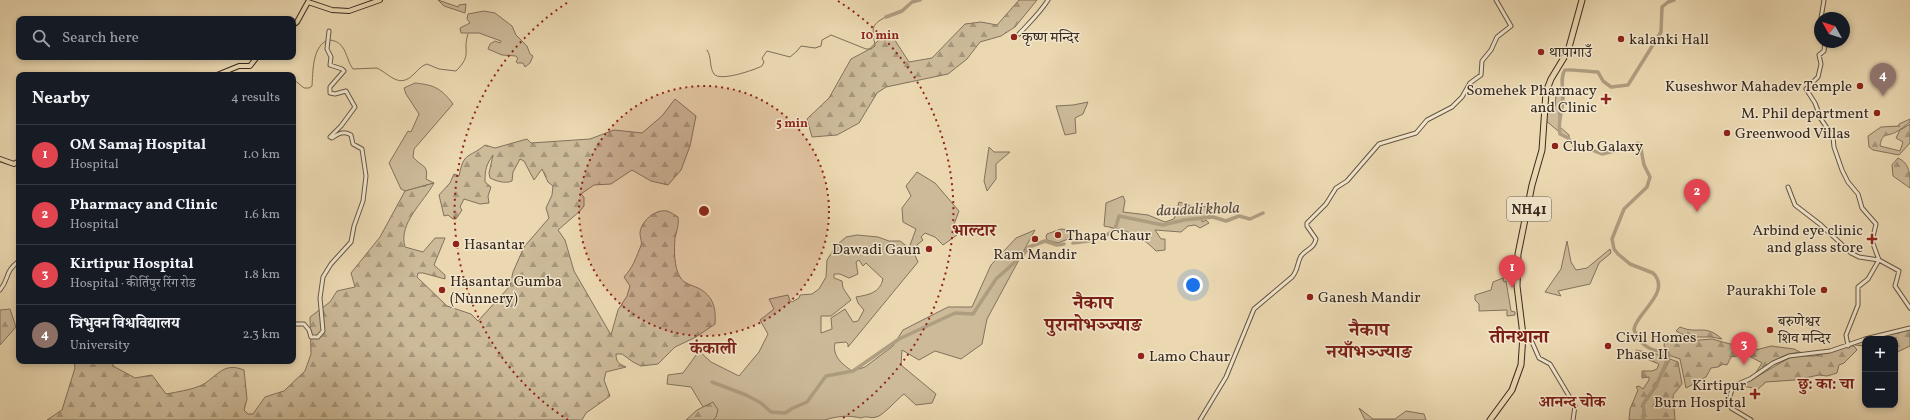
<!DOCTYPE html>
<html lang="en">
<head>
<meta charset="utf-8">
<style>
	body { margin:0; font-family:Vollkorn,"Noto Serif Devanagari",serif; background:#20242c; color:#f1f3f6 }
	.controls { position:absolute; right:12px; bottom:12px; display:grid; overflow:hidden; border-radius:8px; box-shadow:0 2px 6px #0003 }
	.controls button { width:36px; height:36px; display:grid; place-items:center; padding:0; border:0; border-bottom:1px solid #363941; background:#171b24; color:#f1f3f6; font:20px sans-serif }
	.compass { position:absolute; left:1814px; top:12px; width:36px; height:36px; border-radius:50%; background:#171b24; box-shadow:0 2px 6px #0003; rotate:309deg }
	.you { position:absolute; left:1193px; top:285px; width:14px; height:14px; margin:-10px; border:3px solid #fff; border-radius:50%; background:#1a73e8; box-shadow:0 0 0 6px #1a73e833 }
	.badge { display:grid; place-items:center; width:26px; height:26px; border-radius:50%; background:#c59692; color:#fff; font-size:13px; font-weight:700 }
	.pin { position:absolute; translate:-50% -33px; filter:drop-shadow(0 1px 2px #0008) }
	.pin::after { content:''; position:absolute; top:21px; width:14px; height:12px; background:inherit; clip-path:polygon(0 0,100% 0,50% 100%) }
	.list { margin:0; padding:0; list-style:none }
	h2 { display:flex; justify-content:space-between; align-items:center; height:52px; margin:0; padding:0 16px; font-size:17px }
	h2 small { font-size:13px; font-weight:400; color:#9ea1a6 }
	.list li { display:grid; grid-template-columns:26px 1fr auto; gap:12px; align-items:center; box-sizing:border-box; height:60px; padding:0 16px; border-top:1px solid #363941 }
	.list b { display:block; font-size:15px; white-space:nowrap }
	.list p { margin:0; font-size:13px; white-space:nowrap; color:#9ea1a6 }
	.list em { font-size:13px; font-style:normal; color:#9ea1a6 }
	.icon { flex:none; width:22px; height:22px; fill:none; stroke:currentColor; stroke-width:2; stroke-linecap:round; stroke-linejoin:round }
	.map { position:relative; flex:none; width:1910px; height:420px; overflow:hidden }
	.search { position:absolute; background:#171b24; box-shadow:0 2px 6px #0003; left:16px; top:16px; width:280px; height:44px; display:flex; align-items:center; gap:10px; box-sizing:border-box; padding:0 14px; border-radius:8px; color:#9ea1a6; font-size:15px }
	.panel { position:absolute; background:#171b24; box-shadow:0 2px 6px #0003; left:16px; top:72px; width:280px; height:292px; border-radius:8px }
	.map>svg:first-child { display:block }
	.green { fill:#ccba99; stroke:#82725d; fill-rule:evenodd }
	.forest { fill:url(#forest-firs); stroke:#82725d }
	.lines { fill:none; stroke-linecap:round; stroke-linejoin:round }
	.stream { stroke:#7e6f5a; stroke-width:1 }
	.river { stroke:#ae9d80; stroke-width:3.5 }
	.minor-casing { stroke:#645645; stroke-width:5 }
	.major-casing { stroke:#372a21; stroke-width:6 }
	.highway-casing { stroke:#372a21; stroke-width:7 }
	.minor { stroke:#f2e6cc; stroke-width:3 }
	.major { stroke:#ebd8b1; stroke-width:4 }
	.highway { stroke:#ebd8b1; stroke-width:5 }
	.ring { fill:none; stroke:#8f2418; stroke-width:2; stroke-dasharray:2 4 }
	.poi-dot { fill:#8f2418; stroke:#f2e6cc; stroke-width:1.5 }
	.labels { text-anchor:middle; stroke-width:3; stroke-linejoin:round; paint-order:stroke }
	.shield { fill:#f2e6cc; stroke:#6f6254; stroke-width:1 }
	.shield-label { font-size:14px; font-weight:bold; fill:#372a21 }
	.poi-label { font-size:15px; fill:#372a21; stroke:#f2e6cc; text-anchor:start }
	.water-label { font-size:16px; font-style:italic; fill:#5b4c3e; stroke:#f2e6cc }
	.neighbourhood-label { font-size:16px; font-weight:bold; fill:#7a1f14; stroke:#f2e6cc }
	.quarter-label { font-size:17px; font-weight:bold; fill:#7a1f14; stroke:#f2e6cc }
	.district-label { font-size:19px; font-weight:bold; fill:#7a1f14; stroke:#f2e6cc }
	.centre { fill:#8f2418; stroke:#f2e6cc; stroke-width:2 }
	.ring-label { font-size:12px; text-anchor:middle; font-weight:bold; fill:#8f2418; stroke:#f2e6cc; stroke-width:3; stroke-linejoin:round; paint-order:stroke }
</style>
</head>
<body>
<div class="map">
<svg width="1910" height="420" viewBox="0 0 1910 420">
	<defs>
		<pattern id="forest-firs" width="22" height="20" patternUnits="userSpaceOnUse"><rect width="22" height="20" fill="#ccba99"/><path d="M5 1l3.5 6h-7zM16 11l3.5 6h-7z" fill="#a6977c"/></pattern>
	</defs>
	<rect width="100%" height="100%" fill="#ebd8b1"/>
	<filter id="stains"><feTurbulence type="fractalNoise" baseFrequency=".005" numOctaves="4"/><feColorMatrix values="0 0 0 0 .2 0 0 0 0 .09 0 0 0 0 .02 0 0 0 .5 -.17"/></filter>
	<radialGradient id="worn" r=".72"><stop offset=".6" stop-color="#630" stop-opacity="0"/><stop offset="1" stop-color="#630" stop-opacity=".3"/></radialGradient>
	<path class="green" d="M438 0 458 7 459 5 466 4 465 13 444 6Z
		M484 11 495 13 512 26 516 35 527 46 530 54 533 56 530 63 525 67 523 63H517L516 61 518 59 516 56 502 55 488 49 490 44 495 41 500 43 501 41 479 33H461L460 28 470 23 467 19 468 14Z
		M415 83C434 85 441 88 453 104L414 149 413 157C421 167 429 164 426 179L434 183 405 191 401 189 389 163 408 131 411 132 419 114 406 94 404 88Z
		M1563 93 1559 113 1560 127 1569 135V140L1545 120 1546 114 1555 106 1556 95Z
		M1088 102 1083 114 1075 118 1076 133 1065 135 1056 106 1073 105Z
		M989 147 994 152H1010L996 164V179L987 191 984 181Z
		M917 172 935 183 959 211 953 227 957 235 943 245 935 237 925 233 921 237 923 240 917 245 914 253 918 262 848 347V344L846 342 835 343C832 356 842 364 852 371L865 367 893 346 903 330 948 307H972L991 265 1016 238 1035 230 987 319 982 344 961 359 935 351 919 360 902 350 901 365 936 394 932 403 916 405 904 394C898 398 882 417 876 417 870 419 867 415 861 418 848 415 837 416 825 420H713L716 417 713 403 703 407 691 387 667 384 668 375 683 373 699 351 711 362 739 376 759 352 768 334 760 320 774 309 769 299 788 295 790 301 792 302 799 298 800 295 812 294 819 289 826 277 827 260 836 246 846 237 857 235 878 237 889 241H900L909 248 916 229 903 222 902 208 911 196 906 186ZM859 260 863 266 866 263 883 279C880 293 868 295 856 297L858 303 864 310 858 321 853 322 845 309 831 318 832 329 821 333V316H831L851 300 843 288 842 281 834 278V274H840L849 278 858 274 856 262Z
		M1123 196 1125 201 1123 212 1148 215 1165 222 1174 219 1179 202 1198 208 1208 206 1210 216 1202 218V222L1206 220 1209 223 1200 228 1195 225 1188 226 1181 232 1155 230 1161 239H1165V250L1156 251C1138 233 1128 231 1104 226L1106 203Z
		M1061 229 1069 230 1068 239 1058 243 1047 240 1046 237 1047 234Z
		M1567 241 1571 262 1576 270 1587 268 1610 249 1611 253 1599 263 1590 284 1558 291 1561 296 1545 292 1561 269Z
		M1503 278 1504 282 1506 281 1511 311 1515 312V315L1507 316V310L1479 311V304L1475 300V295L1491 290 1493 282Z
		M1359 408 1373 419H1395L1406 411 1424 414 1426 420H1365Z"/>
	<path class="forest" d="M1019 0H1037L1015 27 1001 36 980 42 967 59 948 74 886 87 877 93 859 123 837 135 812 137 807 119 829 98 851 59 868 50 889 31 909 62 932 58 965 24 981 22 997 25Z
		M675 99 696 116 690 146 681 170 668 185 651 181 632 170 611 184 594 185 581 194 584 197V206L580 211 558 230 565 240 574 271 611 335 618 310 627 296 630 286 624 277C633 267 635 260 640 248 643 243 640 238 640 233 641 221 655 209 667 211 670 212 675 215 678 217 679 225 677 230 675 238 674 249 674 268 680 277 684 284 692 285 698 288 714 296 716 309 715 324L696 337 675 347 658 364 641 366 633 362 622 354H616C616 362 619 364 626 367L606 372 604 380 610 396 586 413 582 420H47L62 410 75 368 74 361H113V366L135 378 152 375 166 394C177 392 190 390 200 386 217 378 222 361 244 370L247 399 244 410 248 414H253L265 397 284 391 305 371 311 354 310 317 330 302 337 291 355 287 351 273 380 237 405 191 434 183C424 202 398 223 405 247L423 252 435 238H445L434 265 445 275V279L423 273H418L417 277 447 306 471 314 478 321 510 286 513 272 524 247 549 218 546 208 552 195 553 186 548 182 542 169 534 180 524 161 520 159 513 172 512 181C505 184 496 181 490 178L489 173 493 155C486 165 485 170 485 182L491 187 488 196 489 203 480 204 464 199 460 207 462 210 456 219H453L448 215 444 216 439 195 450 183 454 174 459 176C464 151 468 159 485 145L495 148 527 139 531 143 590 139 614 130 642 133 662 116Z
		M1910 119V122C1905 125 1901 130 1896 132 1887 137 1882 132 1880 146L1900 151 1903 142 1896 138 1900 130 1910 124V143L1899 155 1873 150 1869 147 1868 136 1881 127 1899 126V124Z
		M1898 158C1910 164 1910 173 1910 188L1893 176 1892 165Z
		M10 309 16 327 0 345V310Z
		M1680 327C1699 335 1704 323 1722 339L1711 337H1688L1676 331Z
		M1910 327V346L1895 353 1896 337 1895 339H1865V346L1855 345 1854 343C1869 337 1883 334 1899 331L1898 334 1900 330Z
		M1676 336 1687 341 1712 339 1730 344 1746 345 1741 355 1731 357 1727 365 1723 364 1718 367 1711 368 1706 377 1686 388 1680 359 1671 356 1664 346 1665 340Z
		M1852 343 1857 350 1844 363 1839 365 1837 373 1827 376 1819 375 1795 380 1766 382 1758 389 1738 385 1746 383 1789 358 1796 356H1815Z
		M1771 346 1794 349 1802 353C1784 351 1770 365 1755 374L1762 363 1751 357 1748 352Z
		M1636 350 1665 356 1667 360 1655 387 1641 407 1644 405 1657 385 1670 359 1678 362 1682 384 1673 395 1675 420H1629L1630 409 1638 390 1636 387 1639 386 1643 389 1649 380V377L1642 378V371H1652L1657 369 1659 364 1649 360 1650 357 1637 354Z
		M713 402 718 410 716 417 713 420H686L697 410Z"/>
	<g class="lines">
		<path class="stream" d="M330 40C347 42 345 58 353 69L377 68C391 75 399 89 414 74 419 69 421 66 427 64L439 69 456 71C473 54 462 52 468 34
			M707 50C712 57 709 67 714 74 720 82 754 70 762 66L764 62 762 58 767 51 790 57 797 51 801 46 815 48 821 46 822 40 831 35 866 49H871L875 46C873 30 869 25 886 17
			M278 75 281 73 287 75
			M293 79 304 88H309L312 86C313 73 312 48 326 41"/>
		<path class="river" d="M886 17 902 11 912 2 920 0
			M1073 243C1085 242 1107 239 1115 228 1117 225 1118 219 1119 216L1163 225 1184 220 1213 217 1226 221 1239 216 1250 219 1263 213
			M712 382 746 395 761 403 771 412 785 413 793 408 807 402 826 376 853 371 899 339 955 313 973 314 996 279 1023 255 1029 247 1045 241 1057 245 1064 244
			M1643 420 1644 411 1643 404 1656 386 1669 356 1665 351C1651 353 1637 342 1634 329 1637 312 1672 292 1653 273L1630 264 1618 254 1614 249 1612 239 1624 209 1647 187 1650 177 1644 165 1640 144 1638 143 1623 149 1602 154 1582 146H1574L1568 138 1560 134C1557 121 1564 108 1563 95 1563 87 1560 77 1565 70 1567 69 1593 72 1598 72L1603 81 1611 87 1628 85 1661 32 1662 7 1668 2 1674 0"/>
		<defs>
			<path id="minor" d="M1821 18 1824 0
				M1820 22V28
				M1019 34C1029 23 1040 13 1048 0
				M1825 42 1824 51 1819 55 1821 64 1818 77 1806 89 1815 103 1821 119 1833 137 1834 147 1842 170 1848 182 1858 194 1862 208 1876 224 1872 241 1879 260 1868 279 1858 287V305L1846 335 1848 346
				M1788 187 1795 205 1821 225 1851 253 1859 257 1879 260 1899 271 1895 286 1910 308
				M0 290C10 278 4 272 19 261
				M296 324H304L309 330 311 337H318L323 331 320 298 323 277 331 264 351 242 354 226 363 201 366 176 362 149 353 144 351 135C344 130 338 134 332 138L330 137 341 126 355 107 346 91 335 94 330 93V87L344 71 342 69 330 65 331 57 327 49 329 31
				M1523 335 1532 342 1539 358 1550 364 1575 406 1573 420
				M1865 339 1910 328
				M1200 420 1226 377 1254 309 1292 277C1298 271 1297 263 1301 256 1306 249 1314 249 1316 239L1307 226V223L1326 204 1336 188 1347 181 1379 144 1416 133 1427 120 1452 107 1462 97 1470 83 1481 75 1482 61 1491 50 1497 37 1511 26 1496 0
				M1751 420 1731 408 1730 396 1733 386 1750 379 1773 363 1789 356 1830 351 1865 339"/>
			<path id="major" d="M293 25 297 22 308 2 332 10 349 11 380 0
				M217 75 239 66H250L257 57
				M0 159 14 164 19 161"/>
			<path id="highway" d="M1490 420 1512 390 1521 365 1523 335 1517 286 1518 254 1532 185 1542 150 1546 92 1551 79 1568 51 1582 0"/>
		</defs>
		<use href="#minor" class="minor-casing"/>
		<use href="#major" class="major-casing"/>
		<use href="#highway" class="highway-casing"/>
		<use href="#minor" class="minor"/>
		<use href="#major" class="major"/>
		<use href="#highway" class="highway"/>
	</g>
	<circle cx="704" cy="211" r="125" fill="#8f2418" fill-opacity=".12"/>
	<g class="ring">
		<circle cx="704" cy="211" r="125"/>
		<path d="M568 420A249 249 0 0 1 570 1M838 1A249 249 0 0 1 840 420"/>
	</g>
	<g class="poi-dot">
		<circle cx="1014" cy="37" r="4"/>
		<circle cx="1621" cy="39" r="4"/>
		<circle cx="1541" cy="52" r="4"/>
		<circle cx="1860" cy="86" r="4"/>
		<path d="M1604 93h4v4h4v4h-4v4h-4v-4h-4v-4h4z"/>
		<circle cx="1877" cy="113" r="4"/>
		<circle cx="1727" cy="133" r="4"/>
		<circle cx="1555" cy="146" r="4"/>
		<circle cx="1058" cy="235" r="4"/>
		<circle cx="1035" cy="239" r="4"/>
		<path d="M1870 233h4v4h4v4h-4v4h-4v-4h-4v-4h4z"/>
		<circle cx="456" cy="244" r="4"/>
		<circle cx="929" cy="249" r="4"/>
		<circle cx="442" cy="290" r="4"/>
		<circle cx="1824" cy="290" r="4"/>
		<circle cx="1310" cy="297" r="4"/>
		<circle cx="1770" cy="330" r="4"/>
		<circle cx="1608" cy="346" r="4"/>
		<circle cx="1141" cy="356" r="4"/>
		<path d="M1753 388h4v4h4v4h-4v4h-4v-4h-4v-4h4z"/>
	</g>
	<g class="labels">
		<rect class="shield" x="1507" y="197" width="44" height="24" rx="3"/>
		<g class="shield-label">
			<text x="1529" y="214">NH41</text>
		</g>
		<g class="poi-label">
			<text x="1022" y="42">कृष्ण मन्दिर</text>
			<text x="1629" y="44">kalanki Hall</text>
			<text x="1549" y="57">थापागाउँ</text>
			<text x="1852" y="91" text-anchor="end">Kuseshwor Mahadev Temple</text>
			<text x="1597" y="95" text-anchor="end">Somehek Pharmacy<tspan x="1597" dy="17">and Clinic</tspan></text>
			<text x="1869" y="118" text-anchor="end">M. Phil department</text>
			<text x="1735" y="138">Greenwood Villas</text>
			<text x="1563" y="151">Club Galaxy</text>
			<text x="1863" y="235" text-anchor="end">Arbind eye clinic<tspan x="1863" dy="17">and glass store</tspan></text>
			<text x="1066" y="240">Thapa Chaur</text>
			<text x="464" y="249">Hasantar</text>
			<text x="921" y="254" text-anchor="end">Dawadi Gaun</text>
			<text x="1035" y="259" text-anchor="middle">Ram Mandir</text>
			<text x="450" y="286">Hasantar Gumba<tspan x="450" dy="17">(Nunnery)</tspan></text>
			<text x="1816" y="295" text-anchor="end">Paurakhi Tole</text>
			<text x="1318" y="302">Ganesh Mandir</text>
			<text x="1778" y="326">बरुणेश्वर<tspan x="1778" dy="17">शिव मन्दिर</tspan></text>
			<text x="1616" y="342">Civil Homes<tspan x="1616" dy="17">Phase II</tspan></text>
			<text x="1149" y="361">Lamo Chaur</text>
			<text x="1746" y="390" text-anchor="end">Kirtipur<tspan x="1746" dy="17">Burn Hospital</tspan></text>
		</g>
		<g class="water-label">
			<text transform="translate(1198 208) rotate(-2)" y="6">daudali khola</text>
		</g>
		<g class="neighbourhood-label">
			<text x="1826" y="389">छु: का: चा</text>
			<text x="1572" y="407">आनन्द चोक</text>
		</g>
		<g class="quarter-label">
			<text x="974" y="236">भाल्टार</text>
			<text x="713" y="354">कंकाली</text>
		</g>
		<g class="district-label">
			<text x="1093" y="309">नैकाप<tspan x="1093" dy="22">पुरानोभञ्ज्याङ</tspan></text>
			<text x="1369" y="336">नैकाप<tspan x="1369" dy="22">नयाँभञ्ज्याङ</tspan></text>
			<text x="1519" y="343">तीनथाना</text>
		</g>
	</g>
	<circle cx="704" cy="211" r="6" class="centre"/>
	<g class="ring-label">
		<text x="880" y="39">10 min</text>
		<text x="792" y="127">5 min</text>
	</g>
	<rect width="100%" height="100%" filter="url(#stains)"/>
	<rect width="100%" height="100%" fill="url(#worn)"/>
</svg>
<div class="controls">
<button>+</button>
<button>−</button>
</div>
<svg class="compass" viewBox="-18 -18 36 36"><path d="M0-13l5 13h-10z" fill="#e53935"/><path d="M0 13l5-13h-10z" fill="#9ea1a6"/></svg>
<div class="you"></div>
<div class="pin badge" style="left:1512px;top:288px;background:#e0444e">1</div>
<div class="pin badge" style="left:1697px;top:212px;background:#e0444e">2</div>
<div class="pin badge" style="left:1744px;top:365px;background:#e0444e">3</div>
<div class="pin badge" style="left:1883px;top:96px;background:#8d6e63">4</div>
<div class="search"><svg class="icon" aria-label="search" viewBox="0 0 24 24"><circle cx="10" cy="10" r="6"/><path d="M15 15l6 6"/></svg>Search here</div>
<section class="panel">
<h2>Nearby<small>4 results</small></h2>
<ul class="list">
<li><span class="badge" style="background:#e0444e">1</span><div><b>OM Samaj Hospital</b><p>Hospital</p></div><em>1.0 km</em></li>
<li><span class="badge" style="background:#e0444e">2</span><div><b>Pharmacy and Clinic</b><p>Hospital</p></div><em>1.6 km</em></li>
<li><span class="badge" style="background:#e0444e">3</span><div><b>Kirtipur Hospital</b><p>Hospital · कीर्तिपुर रिंग रोड</p></div><em>1.8 km</em></li>
<li><span class="badge" style="background:#8d6e63">4</span><div><b>त्रिभुवन विश्वविद्यालय</b><p>University</p></div><em>2.3 km</em></li>
</ul>
</section>
</div>
</body>
</html>
